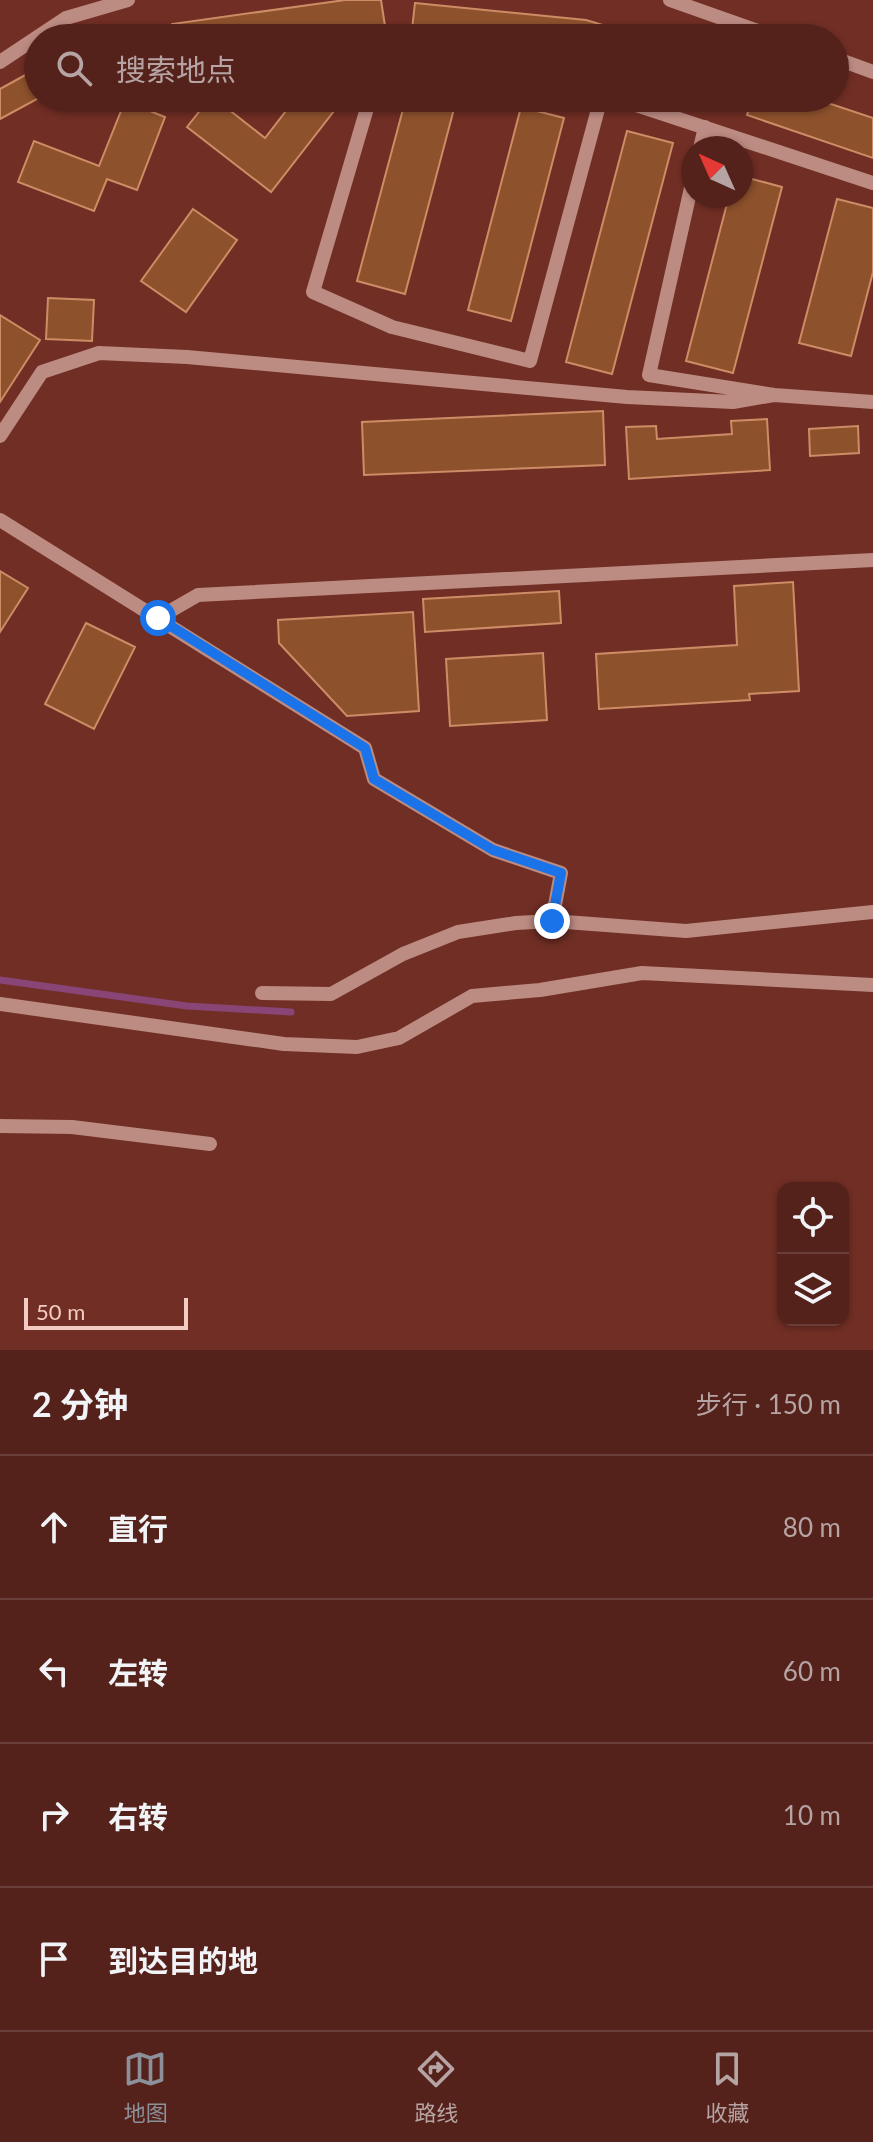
<!DOCTYPE html>
<html lang="zh">
<head>
<meta charset="utf-8">
<style>
	body { margin:0; font-family:Lato,"Noto Sans SC",sans-serif; background:#5a2a24; color:#f1f3f6 }
	.controls { position:absolute; right:24px; bottom:24px; display:grid; overflow:hidden; border-radius:16px; box-shadow:0 2px 6px #0004 }
	.controls button { width:72px; height:72px; display:grid; place-items:center; padding:0; border:0; border-bottom:2px solid #6a3f3a; background:#54221b; color:#f1f3f6; font:40px sans-serif }
	.compass { position:absolute; left:681px; top:136px; width:72px; height:72px; border-radius:50%; background:#54221b; box-shadow:0 2px 6px #0004; rotate:315deg }
	.scale { position:absolute; left:24px; bottom:20px; width:164px; box-sizing:border-box; padding-left:8px; border:4px solid #f4cbc3; border-top:0; font-size:22px; line-height:28px; white-space:nowrap; color:#f4cbc3; -webkit-text-stroke:6px #702e24; paint-order:stroke }
	.stop { position:absolute; width:24px; height:24px; margin:-18px; border:6px solid #1a73e8; border-radius:50%; background:#fff }
	.stop.end { background:#1a73e8; border-color:#fff; box-shadow:0 2px 8px #0008 }
	.list { margin:0; padding:0; list-style:none }
	h2 { display:flex; justify-content:space-between; align-items:center; height:104px; margin:0; padding:0 32px; font-size:34px }
	h2 small { font-size:26px; font-weight:400; color:#b5a4a3 }
	.list li { display:grid; grid-template-columns:52px 1fr auto; gap:24px; align-items:center; box-sizing:border-box; height:144px; padding:0 32px; border-top:2px solid #6a3f3a }
	.list b { display:block; font-size:30px; white-space:nowrap }
	.list em { font-size:26px; font-style:normal; color:#b5a4a3 }
	.icon { flex:none; width:44px; height:44px; fill:none; stroke:currentColor; stroke-width:2; stroke-linecap:round; stroke-linejoin:round }
	.map { position:relative; flex:none; width:873px; height:1350px; overflow:hidden }
	.search { position:absolute; background:#54221b; box-shadow:0 2px 6px #0004; left:24px; right:24px; top:24px; height:88px; display:flex; align-items:center; gap:20px; box-sizing:border-box; padding:0 28px; border-radius:44px; color:#b5a4a3; font-size:30px }
	.sheet { height:680px; background:#54221b }
	nav { display:flex; justify-content:space-around; align-items:center; box-sizing:border-box; height:112px; border-top:2px solid #6a3f3a; background:#54221b; font-size:22px; color:#b5a4a3 }
	nav a { display:grid; justify-items:center; gap:4px }
	nav .on { color:#8c9099 }
	.map>svg:first-child { display:block }
	.lines { fill:none; stroke-linecap:round; stroke-linejoin:round }
	.stream { stroke:#884576; stroke-width:7 }
	.building { fill:#8d512c; stroke:#ce8c66; stroke-width:2 }
	.minor { stroke:#bc8b82; stroke-width:14 }
	.route { stroke:#1a73e8; stroke-width:10 }
</style>
</head>
<body>
<div class="map">
<svg width="873" height="1350" viewBox="0 0 873 1350">
	<rect width="100%" height="100%" fill="#702e24"/>
	<g class="lines">
		<path class="stream" d="M0 980 187 1006 291 1012"/>
	</g>
	<path class="building" d="M345 0H381L385 26 297 38H173L172 24Z
		M415 3 586 20 646 38H411Z
		M38 68 39 98 0 119V89Z
		M210 98H214L265 138 296 98H335L341 102 271 192 187 127Z
		M406 98H427L455 105 405 294 357 281Z
		M753 98H813L873 118V158L747 115Z
		M125 101 165 117 137 190 107 179 94 211 18 182 34 141 99 166Z
		M521 107 564 118 511 321 468 310Z
		M627 131 673 143 612 374 566 362Z
		M741 176 782 187 733 373 686 361 729 196H741Z
		M837 199 873 208V272L851 356 799 343Z
		M193 209 237 240 186 312 141 281Z
		M48 298 94 300 92 341 46 339Z
		M0 315 40 340 0 402Z
		M603 411 605 465 364 475 362 422Z
		M767 419 770 470 629 479 626 427 656 426 657 439 732 434 731 421Z
		M858 426 859 453 810 456 809 429Z
		M0 571 28 588 0 632Z
		M793 582 799 691 749 694 750 700 599 709 596 654 737 645 734 586Z
		M559 591 561 623 425 632 423 599Z
		M413 612 419 711 347 716 279 643 278 620Z
		M86 623 135 647 94 729 45 704Z
		M543 653 547 720 450 726 446 659Z"/>
	<g class="lines">
		<path class="minor" d="M670 0 778 38
			M835 58 873 72
			M0 62 66 18 128 0
			M370 98 313 292 392 327 530 361 601 98
			M615 98 873 183
			M700 148 705 127
			M693 179 649 375 774 395 873 402
			M0 436 42 372 99 353 187 357 627 397 733 402 774 395
			M0 520 365 748 374 779 493 850 561 873 552 921
			M158 618 198 595 873 560
			M262 993 331 994 403 954 458 932 516 923 552 921 686 931 873 912
			M0 1004 284 1044 357 1047 399 1038 472 996 540 990 642 973 873 985
			M0 1126 72 1127 210 1144"/>
	</g>
	<g class="lines">
		<path class="route" d="M158 618 365 748 374 779 493 850 561 873 552 921"/>
	</g>
</svg>
<div class="controls">
<button><svg class="icon" aria-label="locate" viewBox="0 0 24 24"><circle cx="12" cy="12" r="6"/><path d="M12 2v4M12 18v4M2 12h4M18 12h4"/></svg></button>
<button><svg class="icon" aria-label="layers" viewBox="0 0 24 24"><path d="M12 4l9 5-9 5-9-5zM3 14l9 5 9-5"/></svg></button>
</div>
<svg class="compass" viewBox="-18 -18 36 36"><path d="M0-13l5 13h-10z" fill="#e53935"/><path d="M0 13l5-13h-10z" fill="#b5a4a3"/></svg>
<div class="scale">50 m</div>
<div class="stop" style="left:158px;top:618px"></div>
<div class="stop end" style="left:552px;top:921px"></div>
<div class="search"><svg class="icon" aria-label="search" viewBox="0 0 24 24"><circle cx="10" cy="10" r="6"/><path d="M15 15l6 6"/></svg>搜索地点</div>
</div>
<section class="sheet">
<h2>2 分钟<small>步行 · 150 m</small></h2>
<ul class="list">
<li><svg class="icon" aria-label="ahead" viewBox="0 0 24 24"><path d="M12 20V5M6 11l6-6 6 6"/></svg><div><b>直行</b></div><em>80 m</em></li>
<li><svg class="icon" aria-label="left" viewBox="0 0 24 24"><path d="M17 20v-9H6M10 6l-5 5 5 5"/></svg><div><b>左转</b></div><em>60 m</em></li>
<li><svg class="icon" aria-label="right" viewBox="0 0 24 24"><path d="M7 20v-9h11M14 6l5 5-5 5"/></svg><div><b>右转</b></div><em>10 m</em></li>
<li><svg class="icon" aria-label="arrive" viewBox="0 0 24 24"><path d="M6 21V4h12l-3 4 3 4H6"/></svg><div><b>到达目的地</b></div></li>
</ul>
</section>
<nav>
<a class="on"><svg class="icon" aria-label="map" viewBox="0 0 24 24"><path d="M3 6l6-2 6 2 6-2v14l-6 2-6-2-6 2zM9 4v14M15 6v14"/></svg>地图</a>
<a><svg class="icon" aria-label="directions" viewBox="0 0 24 24"><path d="M12 3l9 9-9 9-9-9zM9 14v-3h6M13 9l2 2-2 2"/></svg>路线</a>
<a><svg class="icon" aria-label="saved" viewBox="0 0 24 24"><path d="M7 4h10v16l-5-4-5 4z"/></svg>收藏</a>
</nav>
</body>
</html>
